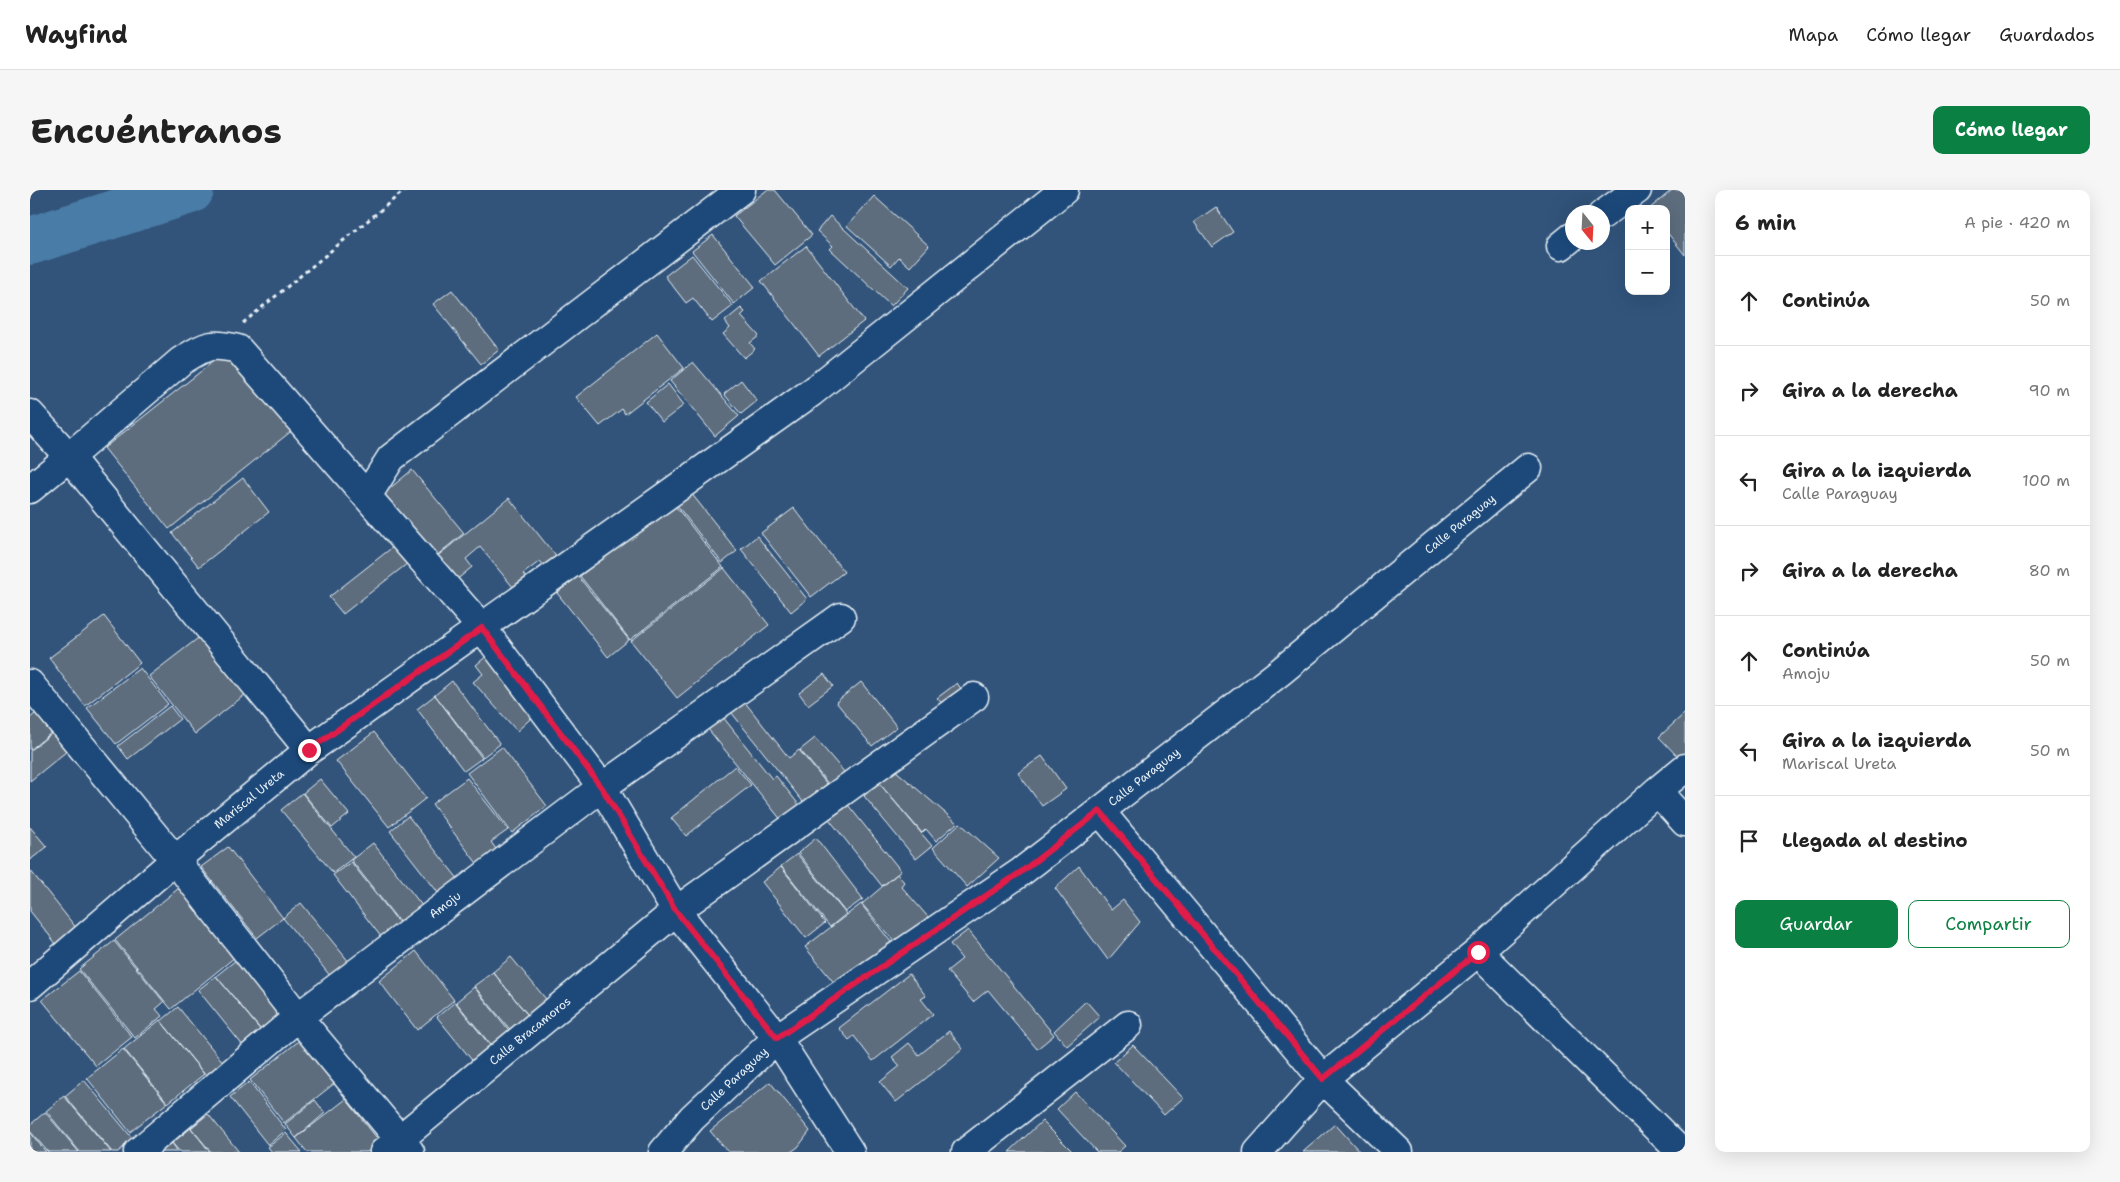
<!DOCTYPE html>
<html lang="es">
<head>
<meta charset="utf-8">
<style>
	body { margin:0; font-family:"Shantell Sans",sans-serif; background:#f6f6f6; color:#222 }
	.controls { position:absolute; right:15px; top:15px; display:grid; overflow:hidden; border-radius:10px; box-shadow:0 5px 20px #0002 }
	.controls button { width:45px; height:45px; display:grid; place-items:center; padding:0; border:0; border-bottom:1px solid #e0e0e0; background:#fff; color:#222; font:25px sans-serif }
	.compass { position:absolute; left:1535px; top:15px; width:45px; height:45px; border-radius:50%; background:#fff; box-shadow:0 5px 20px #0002; rotate:162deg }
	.stop { position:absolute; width:15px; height:15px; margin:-11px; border:4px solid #e11d48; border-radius:50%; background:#fff }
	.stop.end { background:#e11d48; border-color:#fff; box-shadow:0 1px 5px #0008 }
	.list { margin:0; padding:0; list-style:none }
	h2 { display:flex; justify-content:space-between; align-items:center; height:65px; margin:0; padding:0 20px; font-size:21px }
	h2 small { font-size:16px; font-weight:400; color:#767676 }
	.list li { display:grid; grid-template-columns:32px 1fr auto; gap:15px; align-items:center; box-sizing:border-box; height:90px; padding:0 20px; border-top:1px solid #e0e0e0 }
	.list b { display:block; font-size:19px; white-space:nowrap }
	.list p { margin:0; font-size:16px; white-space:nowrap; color:#767676 }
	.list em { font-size:16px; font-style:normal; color:#767676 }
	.actions { display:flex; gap:10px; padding:15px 20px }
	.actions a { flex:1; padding:11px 0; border:1px solid #0b8043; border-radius:10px; text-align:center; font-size:18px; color:#0b8043 }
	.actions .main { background:#0b8043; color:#fff }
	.icon { flex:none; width:28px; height:28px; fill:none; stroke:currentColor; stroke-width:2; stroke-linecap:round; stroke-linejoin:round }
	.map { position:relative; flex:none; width:1655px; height:962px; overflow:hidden; border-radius:10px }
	header { display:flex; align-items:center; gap:30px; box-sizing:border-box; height:70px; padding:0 25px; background:#fff; border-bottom:1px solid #e0e0e0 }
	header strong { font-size:24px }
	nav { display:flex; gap:28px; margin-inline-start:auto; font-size:18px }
	.intro { display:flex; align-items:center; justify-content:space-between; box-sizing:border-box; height:120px; padding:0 30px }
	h1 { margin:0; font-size:35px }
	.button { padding:12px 22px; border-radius:10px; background:#0b8043; color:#fff; font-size:18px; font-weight:700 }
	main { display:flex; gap:30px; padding:0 30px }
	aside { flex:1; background:#fff; border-radius:10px; box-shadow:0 5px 20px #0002 }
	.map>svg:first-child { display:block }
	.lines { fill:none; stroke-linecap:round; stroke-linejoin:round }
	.river { stroke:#497ba6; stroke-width:48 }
	.building { fill:#5d6d7d; stroke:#e8f1f8 }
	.minor-casing { stroke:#e8f1f8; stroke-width:31 }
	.path { stroke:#e8f1f8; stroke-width:3; stroke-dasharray:4 4; stroke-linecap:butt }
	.minor { stroke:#1f4a7a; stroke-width:28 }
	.route { stroke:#e11d48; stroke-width:6 }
	.labels { text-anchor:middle; stroke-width:4; stroke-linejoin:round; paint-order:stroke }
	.street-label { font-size:12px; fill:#e8f1f8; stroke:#1f4a7a }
</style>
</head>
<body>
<header>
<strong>Wayfind</strong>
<nav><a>Mapa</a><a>Cómo llegar</a><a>Guardados</a></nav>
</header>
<div class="intro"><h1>Encuéntranos</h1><a class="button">Cómo llegar</a></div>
<main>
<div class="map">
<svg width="1655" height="962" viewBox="0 0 1655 962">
	<rect width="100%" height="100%" fill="#32547b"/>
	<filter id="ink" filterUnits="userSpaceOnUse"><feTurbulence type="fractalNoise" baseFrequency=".02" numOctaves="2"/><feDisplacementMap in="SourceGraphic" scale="10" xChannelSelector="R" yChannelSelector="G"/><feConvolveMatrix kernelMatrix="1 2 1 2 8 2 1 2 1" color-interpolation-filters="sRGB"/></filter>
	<g filter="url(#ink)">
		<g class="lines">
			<path class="river" d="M0 51 160 0"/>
		</g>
		<path class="building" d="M737 0H745L782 45 745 75 704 26Z
			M1642 0H1655V65L1636 41V19H1619Z
			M844 6 899 56 880 77 869 67 861 76 817 36Z
			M1186 17 1203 42 1182 57 1164 32Z
			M800 26 878 98 861 116 800 59 803 56 787 41Z
			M683 45 725 97 704 114 662 61Z
			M776 56 834 131 789 166 731 91Z
			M662 65 703 116 682 132 663 108 656 113 635 86Z
			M422 100 469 160 451 174 403 114Z
			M711 118 715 122 711 126 729 146 720 153 725 159 714 168 693 144 700 138 695 131Z
			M627 143 654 178 595 224 592 219 570 236 546 207Z
			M194 163 264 239 139 339 74 258Z
			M663 172 709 226 685 246 640 191Z
			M711 190 727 211 711 224 694 204Z
			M638 194 654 215 632 232 616 212Z
			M382 280 434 343 405 367 353 304Z
			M213 288 239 322 169 377 142 343Z
			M657 298 707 361 692 373 642 309Z
			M479 308 529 370 517 379 510 371 493 384 500 392 487 402 450 357 436 369 442 377 424 392 405 368Z
			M643 313 693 377 600 450 550 386Z
			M764 318 814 382 781 407 731 343Z
			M727 346 777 409 761 422 711 359Z
			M373 349 387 366 313 424 299 407Z
			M694 378 739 435 647 508 601 451Z
			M548 386 599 450 578 467 527 403Z
			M74 426 110 473 55 516 19 468Z
			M176 442 221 500 165 544 119 486Z
			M459 464 509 521 487 541 443 492 453 484 446 475Z
			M110 478 138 514 86 554 57 518Z
			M794 484 803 496 778 515 769 503Z
			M422 491 470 554 453 567 405 505Z
			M831 492 867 537 842 556 806 512Z
			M927 493 934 503 916 518 907 508Z
			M405 505 452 568 434 581 387 519Z
			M710 506 759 568 769 560 797 594 774 613 697 517Z
			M140 516 150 529 98 569 88 556Z
			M689 522 742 589 746 586 774 621 756 636 674 534Z
			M6 523 21 543 0 560V528Z
			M1655 523V562L1649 568 1629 547Z
			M344 542 396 608 359 637 306 571Z
			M22 543 37 561 0 591V561Z
			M785 548 815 583 800 596 770 560Z
			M472 557 517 616 482 643 437 583Z
			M1012 566 1036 599 1012 616 988 583Z
			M705 576 721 595 656 646 641 628Z
			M865 580 927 633 906 651 896 639 892 643 849 593Z
			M437 588 478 640 461 652 468 662 449 676 402 614Z
			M290 589 319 624 302 638 273 603Z
			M849 593 902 656 886 669 834 606Z
			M272 603 324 667 303 683 251 620Z
			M818 615 871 681 852 696 799 629Z
			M378 626 429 690 410 705 360 641Z
			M930 633 969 668 937 697 903 658Z
			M0 637 17 657 0 670Z
			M786 648 833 709 815 722 768 663Z
			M343 653 393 717 371 734 321 670Z
			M198 657 253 728 227 748 171 677Z
			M767 664 816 724 800 737 751 676Z
			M321 672 370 734 352 748 303 685Z
			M1049 676 1081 720 1093 710 1110 732 1078 770 1025 698Z
			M751 677 795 733 776 748 732 692Z
			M0 680 47 739 27 755 0 721Z
			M867 684 874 692 871 696 898 727 866 754 832 714Z
			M149 698 205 767 141 819 85 750Z
			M271 713 324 778 306 793 253 728Z
			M831 714 861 752 806 795 775 757Z
			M938 740 1024 845 1007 859 958 800 943 812 917 781 932 769 920 754Z
			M84 751 134 812 126 819 132 826 105 848 49 779Z
			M386 761 424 810 387 840 349 791Z
			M481 767 520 814 501 829 463 782Z
			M206 770 251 824 231 840 186 786Z
			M49 781 102 847 66 876 12 810Z
			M463 782 501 829 483 843 444 796Z
			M879 784 896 806 891 809 903 824 843 871 824 846 819 850 809 838Z
			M186 786 232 842 214 857 168 800Z
			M444 797 482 844 464 859 426 812Z
			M1056 811 1070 827 1037 856 1024 841Z
			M425 812 463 859 445 874 407 827Z
			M148 817 193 872 176 886 131 831Z
			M130 830 174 884 138 913 94 859Z
			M919 841 933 859 866 912 850 892 870 876 862 867 879 853 889 865Z
			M270 850 305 893 254 933 220 890Z
			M1103 855 1153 908 1134 925 1084 872Z
			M93 859 137 913 100 942 57 888Z
			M54 890 103 949 88 962H82L35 906Z
			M219 892 256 940 238 955 200 907Z
			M740 892 780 941 768 957 761 962H698L680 941Z
			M1045 902 1095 956 1088 962H1067L1027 919Z
			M34 906 81 962H50L16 921Z
			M316 909 350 952 337 962H277L266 948Z
			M285 910 295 923 266 948 255 934Z
			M15 922 49 962H18L0 941V935Z
			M178 924 209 962H181L161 938Z
			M1012 931 1043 962H979Z
			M1305 934 1330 962H1273Z
			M161 938 180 962H150L142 953Z
			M0 942 16 962H0Z
			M256 943 272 962H242L238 957Z
			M142 953 148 962H130Z"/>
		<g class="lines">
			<defs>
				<path id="minor" d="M1572 25 1607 0
					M1531 56 1542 47
					M0 224 39 267 0 299
					M337 306 361 268 711 0
					M0 494 145 670 268 827 380 962
					M1627 601 1655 632
					M1070 621 1293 889 1369 962
					M1448 762 1651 962
					M0 795 145 670 279 560 782 202 1034 0
					M108 962 268 827 572 597 452 438 208 159C179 152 176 156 151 171L39 267 279 560
					M354 962 646 721 572 597 811 427
					M633 962 662 928 747 848 991 682 1250 482 1498 278
					M820 962 747 848 646 721 944 507
					M936 962 1098 835
					M1228 962 1293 889 1448 762 1627 601 1655 578"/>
			</defs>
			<use href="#minor" class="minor-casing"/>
			<path class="path" d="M213 133 375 0"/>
			<use href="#minor" class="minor"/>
		</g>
	</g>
	<g class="lines" filter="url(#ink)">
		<path class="route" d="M279 560 452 438 572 598 646 721 747 848 991 682 1070 621 1293 889 1448 762"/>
	</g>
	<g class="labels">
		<g class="street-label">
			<text transform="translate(1430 334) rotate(-39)" y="4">Calle Paraguay</text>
			<text transform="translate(1114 587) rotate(-38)" y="4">Calle Paraguay</text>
			<text transform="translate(219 609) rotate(-39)" y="4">Mariscal Ureta</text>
			<text transform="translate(415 715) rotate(-37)" y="4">Amoju</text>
			<text transform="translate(500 841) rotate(-39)" y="4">Calle Bracamoros</text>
			<text transform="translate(704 889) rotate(-43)" y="4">Calle Paraguay</text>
		</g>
	</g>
</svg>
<div class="controls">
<button>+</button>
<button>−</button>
</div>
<svg class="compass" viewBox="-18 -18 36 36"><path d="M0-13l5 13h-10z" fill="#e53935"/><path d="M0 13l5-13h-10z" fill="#767676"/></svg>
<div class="stop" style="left:1448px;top:762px"></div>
<div class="stop end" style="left:279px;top:560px"></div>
</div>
<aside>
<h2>6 min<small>A pie · 420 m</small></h2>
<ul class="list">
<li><svg class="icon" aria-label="ahead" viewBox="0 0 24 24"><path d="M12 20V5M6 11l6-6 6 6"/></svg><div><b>Continúa</b></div><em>50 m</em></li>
<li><svg class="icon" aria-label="right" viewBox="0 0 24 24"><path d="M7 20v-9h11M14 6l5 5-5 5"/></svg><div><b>Gira a la derecha</b></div><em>90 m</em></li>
<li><svg class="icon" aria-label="left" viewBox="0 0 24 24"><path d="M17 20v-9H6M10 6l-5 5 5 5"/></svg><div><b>Gira a la izquierda</b><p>Calle Paraguay</p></div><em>100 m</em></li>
<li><svg class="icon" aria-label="right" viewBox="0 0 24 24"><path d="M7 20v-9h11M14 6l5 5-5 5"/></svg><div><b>Gira a la derecha</b></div><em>80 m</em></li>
<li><svg class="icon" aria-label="ahead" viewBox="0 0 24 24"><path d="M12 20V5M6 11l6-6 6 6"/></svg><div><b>Continúa</b><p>Amoju</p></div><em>50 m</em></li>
<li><svg class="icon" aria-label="left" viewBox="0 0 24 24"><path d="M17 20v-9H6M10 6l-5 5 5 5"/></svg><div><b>Gira a la izquierda</b><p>Mariscal Ureta</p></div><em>50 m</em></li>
<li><svg class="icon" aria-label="arrive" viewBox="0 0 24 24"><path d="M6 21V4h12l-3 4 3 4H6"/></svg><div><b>Llegada al destino</b></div></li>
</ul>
<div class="actions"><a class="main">Guardar</a><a>Compartir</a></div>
</aside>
</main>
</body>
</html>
